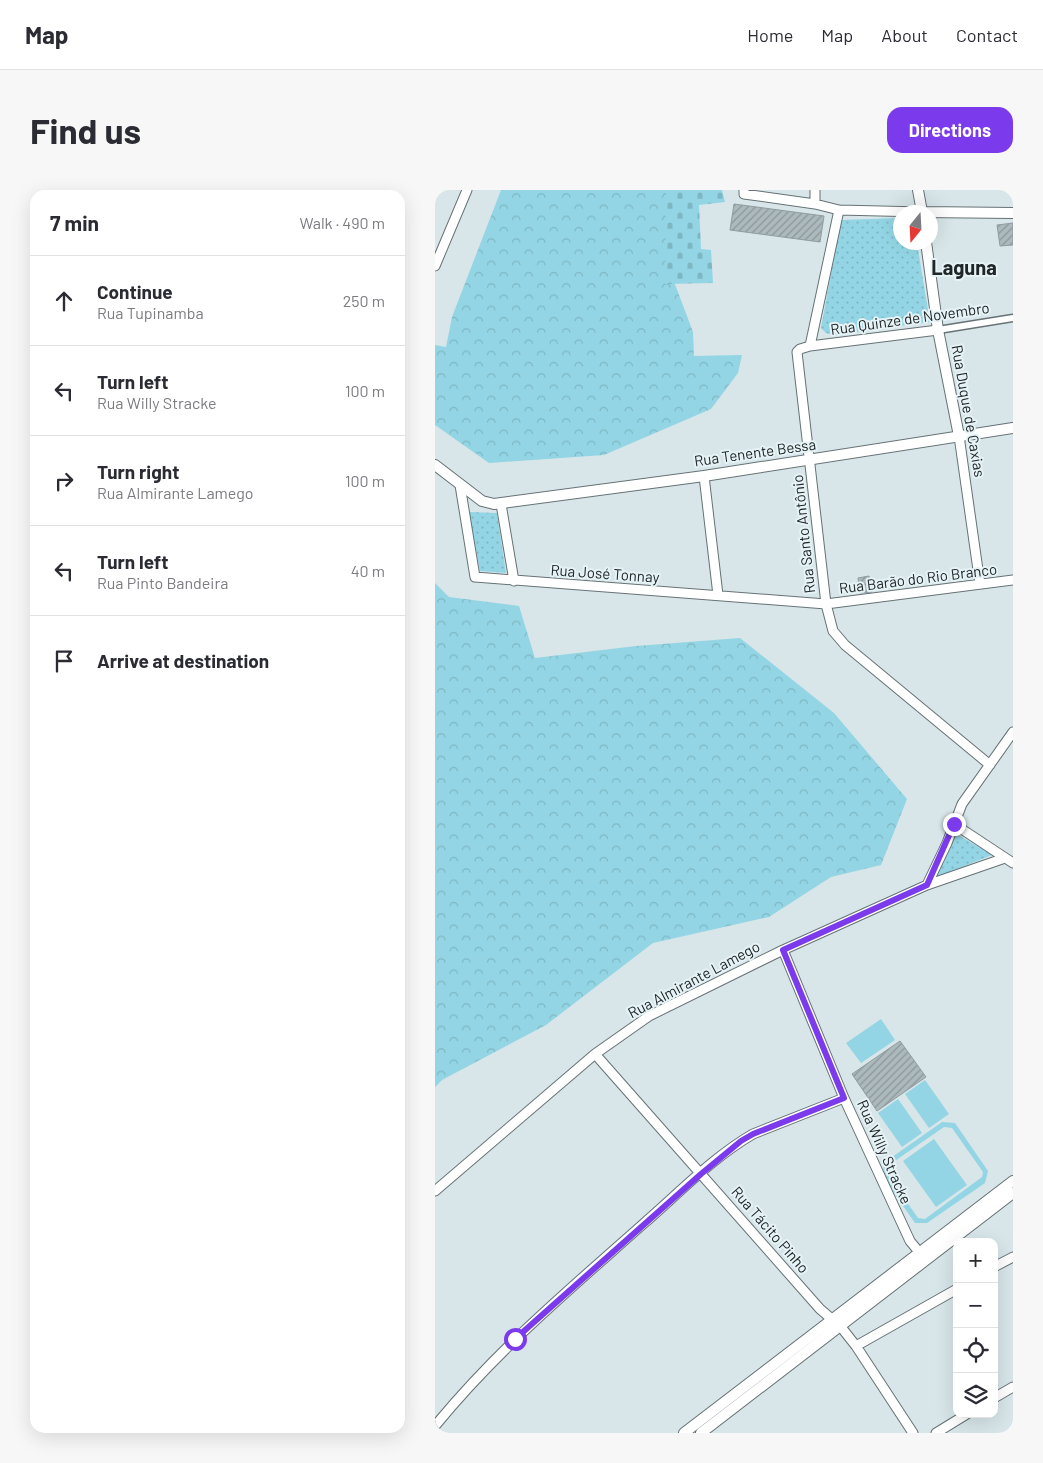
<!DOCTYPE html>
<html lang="en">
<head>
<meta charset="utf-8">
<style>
	body { margin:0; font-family:Barlow,sans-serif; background:#f7f7f7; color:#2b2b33 }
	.controls { position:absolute; right:15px; bottom:15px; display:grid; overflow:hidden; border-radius:10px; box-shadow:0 5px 20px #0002 }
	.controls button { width:45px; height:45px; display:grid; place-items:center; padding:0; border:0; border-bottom:1px solid #e1e1e2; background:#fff; color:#2b2b33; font:25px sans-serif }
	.compass { position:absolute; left:458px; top:15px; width:45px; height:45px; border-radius:50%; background:#fff; box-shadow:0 5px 20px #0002; rotate:198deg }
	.stop { position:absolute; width:15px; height:15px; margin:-11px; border:4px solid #7c3aed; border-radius:50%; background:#fff }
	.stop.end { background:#7c3aed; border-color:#fff; box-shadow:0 1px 5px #0008 }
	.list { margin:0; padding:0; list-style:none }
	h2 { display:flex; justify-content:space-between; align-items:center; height:65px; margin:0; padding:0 20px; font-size:21px }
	h2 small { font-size:16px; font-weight:400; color:#7c7c81 }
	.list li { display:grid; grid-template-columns:32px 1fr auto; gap:15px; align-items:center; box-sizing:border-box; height:90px; padding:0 20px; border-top:1px solid #e1e1e2 }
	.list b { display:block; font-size:19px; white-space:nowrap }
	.list p { margin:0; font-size:16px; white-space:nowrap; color:#7c7c81 }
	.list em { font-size:16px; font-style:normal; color:#7c7c81 }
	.icon { flex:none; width:28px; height:28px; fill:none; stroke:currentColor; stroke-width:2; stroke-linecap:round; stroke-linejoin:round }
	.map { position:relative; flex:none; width:578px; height:1243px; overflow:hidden; border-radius:15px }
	header { display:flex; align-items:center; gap:30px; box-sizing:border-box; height:70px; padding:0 25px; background:#fff; border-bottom:1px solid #e1e1e2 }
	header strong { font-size:24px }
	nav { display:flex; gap:28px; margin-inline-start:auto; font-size:18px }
	.intro { display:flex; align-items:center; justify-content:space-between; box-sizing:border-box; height:120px; padding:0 30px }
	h1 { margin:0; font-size:35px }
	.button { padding:12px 22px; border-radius:15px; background:#7c3aed; color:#fff; font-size:18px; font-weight:700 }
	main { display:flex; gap:30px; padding:0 30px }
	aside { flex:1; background:#fff; border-radius:15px; box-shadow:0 5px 20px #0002 }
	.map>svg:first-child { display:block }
	.grass { fill:#93d5e4; fill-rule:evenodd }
	.forest { fill:url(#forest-crowns) }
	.cemetery { fill:url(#cemetery-stones) }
	.park { fill:url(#park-dots) }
	.building { fill:url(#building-hatch); stroke:#8f9c9f }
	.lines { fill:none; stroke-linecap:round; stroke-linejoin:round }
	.pedestrian-casing { stroke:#667275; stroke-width:9 }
	.minor-casing { stroke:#667275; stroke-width:11 }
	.tertiary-casing { stroke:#667275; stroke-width:12 }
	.pedestrian { stroke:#fff; stroke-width:6 }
	.minor { stroke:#fff; stroke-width:9 }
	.tertiary { stroke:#fff; stroke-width:10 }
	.route { stroke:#7c3aed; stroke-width:6 }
	.labels { text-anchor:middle; stroke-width:4; stroke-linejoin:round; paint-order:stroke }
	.street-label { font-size:15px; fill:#202527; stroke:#e5f3f6 }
	.district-label { font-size:20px; font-weight:bold; fill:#202527; stroke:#e5f3f6 }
</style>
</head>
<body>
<header>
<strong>Map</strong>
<nav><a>Home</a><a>Map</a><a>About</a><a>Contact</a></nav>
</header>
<div class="intro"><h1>Find us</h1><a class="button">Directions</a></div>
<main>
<aside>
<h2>7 min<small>Walk · 490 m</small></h2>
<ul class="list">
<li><svg class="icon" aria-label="ahead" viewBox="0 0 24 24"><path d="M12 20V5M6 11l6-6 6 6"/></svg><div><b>Continue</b><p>Rua Tupinamba</p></div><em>250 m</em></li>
<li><svg class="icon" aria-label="left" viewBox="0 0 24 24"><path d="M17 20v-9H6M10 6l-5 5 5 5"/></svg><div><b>Turn left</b><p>Rua Willy Stracke</p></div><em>100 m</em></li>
<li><svg class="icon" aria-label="right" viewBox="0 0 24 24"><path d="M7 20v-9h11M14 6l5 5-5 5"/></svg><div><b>Turn right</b><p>Rua Almirante Lamego</p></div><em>100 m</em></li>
<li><svg class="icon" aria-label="left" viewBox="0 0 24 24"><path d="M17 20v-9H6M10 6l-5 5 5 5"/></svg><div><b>Turn left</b><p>Rua Pinto Bandeira</p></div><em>40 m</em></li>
<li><svg class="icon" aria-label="arrive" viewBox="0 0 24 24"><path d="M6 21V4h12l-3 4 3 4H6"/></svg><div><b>Arrive at destination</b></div></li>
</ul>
</aside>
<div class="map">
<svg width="578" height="1243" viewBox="0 0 578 1243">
	<defs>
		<pattern id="forest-crowns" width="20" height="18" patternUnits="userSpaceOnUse" patternTransform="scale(1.25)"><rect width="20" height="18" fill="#93d5e4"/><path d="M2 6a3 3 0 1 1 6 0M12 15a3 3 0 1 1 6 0" fill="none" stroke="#7eb7c4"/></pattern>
		<pattern id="cemetery-stones" width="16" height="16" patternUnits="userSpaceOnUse" patternTransform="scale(1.25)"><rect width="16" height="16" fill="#93d5e4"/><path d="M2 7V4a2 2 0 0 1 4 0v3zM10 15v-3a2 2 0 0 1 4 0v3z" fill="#7eb7c4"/></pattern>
		<pattern id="park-dots" width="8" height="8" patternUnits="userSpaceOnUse" patternTransform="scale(1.25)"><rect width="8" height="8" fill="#93d5e4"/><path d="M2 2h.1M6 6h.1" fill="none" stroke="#7eb7c4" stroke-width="1.8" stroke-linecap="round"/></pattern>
		<pattern id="building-hatch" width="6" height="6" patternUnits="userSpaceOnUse" patternTransform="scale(1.25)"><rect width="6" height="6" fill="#acb9bd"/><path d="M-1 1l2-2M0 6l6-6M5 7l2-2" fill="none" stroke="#8c969a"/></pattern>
	</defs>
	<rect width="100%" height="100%" fill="#d8e6e9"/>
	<path class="grass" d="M446 829 460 850 426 873 411 853Z
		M490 890 514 924 494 938 470 904Z
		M463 909 487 943 467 957 443 923Z
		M507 932 520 933 553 981 550 993 492 1033H480L447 986 450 972ZM509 937 517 938 548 982 547 987 490 1029 483 1028 452 984 454 975Z
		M499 949 532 995 501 1017 468 971Z"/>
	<path class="forest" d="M66 0H238L235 81 258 142 259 166 307 165 303 183 276 219 169 265 54 273 0 235V155L11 157 17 127Z
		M0 393 14 407 84 416 100 468 201 456 305 448 399 523 472 609 446 675 396 687 334 727 218 753 111 835 7 890 0 897Z"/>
	<path class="cemetery" d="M231 0H287L290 12 264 15 266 59 276 60 278 93 230 94Z"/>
	<path class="park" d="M465 28 466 52 482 53 495 132 399 145 391 143 386 138 406 30Z
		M34 322 62 323 71 383 45 381Z
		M520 643 557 665 500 688 513 663Z"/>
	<path class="building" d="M299 14 389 26 385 52 295 40Z
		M578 33V55L565 56 562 35Z
		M434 386 437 402 425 403 423 388Z
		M465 851 491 887 442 921 417 884Z"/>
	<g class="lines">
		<defs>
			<path id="pedestrian" d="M503 140 578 128"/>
			<path id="minor" d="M309 0V4L380 14 404 20 487 22
				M380 14V0
				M0 76 32 0
				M503 140 375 156 365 159 362 162 391 414 398 441 410 455 555 575
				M375 156 404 20
				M524 246 545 394
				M269 286 283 405
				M25 295 40 387 391 414 578 390
				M66 314 79 391
				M519 634 578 673
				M492 695 512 653 527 614 578 542
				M348 760 409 908 475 1051 489 1068
				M160 864 385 1119 406 1137 421 1156 478 1243
				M0 1001 160 864 214 826 348 760 492 695 570 668
				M559 1077 578 1067
				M421 1156 522 1099
				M559 1208 578 1197
				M0 1236C61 1161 135 1099 207 1035 242 1005 278 967 318 944L409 908
				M501 1243 532 1224"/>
			<path id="tertiary" d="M483 0 487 22
				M487 22 578 23
				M491 52 503 140 524 246
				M0 275 47 311 59 314 269 286 578 238
				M249 1243 578 991
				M266 1243 578 1003"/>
		</defs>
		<use href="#pedestrian" class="pedestrian-casing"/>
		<use href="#minor" class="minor-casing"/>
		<use href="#tertiary" class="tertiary-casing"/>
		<use href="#pedestrian" class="pedestrian"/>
		<use href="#minor" class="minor"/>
		<use href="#tertiary" class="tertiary"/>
	</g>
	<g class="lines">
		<path class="route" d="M80 1149 266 984 306 951 318 944 409 908 348 760 492 695 519 634"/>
	</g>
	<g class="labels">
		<g class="street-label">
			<text transform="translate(475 129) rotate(-8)" y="5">Rua Quinze de Novembro</text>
			<text transform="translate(533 221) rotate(80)" y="5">Rua Duque de Caxias</text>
			<text transform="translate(320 263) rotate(-8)" y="5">Rua Tenente Bessa</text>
			<text transform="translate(369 344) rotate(-96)" y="5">Rua Santo Antônio</text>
			<text transform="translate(170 384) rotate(4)" y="5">Rua José Tonnay</text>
			<text transform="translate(483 389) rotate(-7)" y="5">Rua Barão do Rio Branco</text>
			<text transform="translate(259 790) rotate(-28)" y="5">Rua Almirante Lamego</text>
			<text transform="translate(449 962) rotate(66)" y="5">Rua Willy Stracke</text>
			<text transform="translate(335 1040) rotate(49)" y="5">Rua Tácito Pinho</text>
		</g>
		<g class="district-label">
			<text x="529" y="85">Laguna</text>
		</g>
	</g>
</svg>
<div class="controls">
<button>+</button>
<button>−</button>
<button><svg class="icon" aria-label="locate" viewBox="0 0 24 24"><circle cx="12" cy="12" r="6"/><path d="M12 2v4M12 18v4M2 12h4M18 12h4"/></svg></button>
<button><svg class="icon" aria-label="layers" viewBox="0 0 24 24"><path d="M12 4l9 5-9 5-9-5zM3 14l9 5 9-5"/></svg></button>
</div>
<svg class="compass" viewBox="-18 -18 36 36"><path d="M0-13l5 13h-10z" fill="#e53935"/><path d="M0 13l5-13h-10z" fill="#7c7c81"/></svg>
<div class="stop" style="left:80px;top:1149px"></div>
<div class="stop end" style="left:519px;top:634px"></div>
</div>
</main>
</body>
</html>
